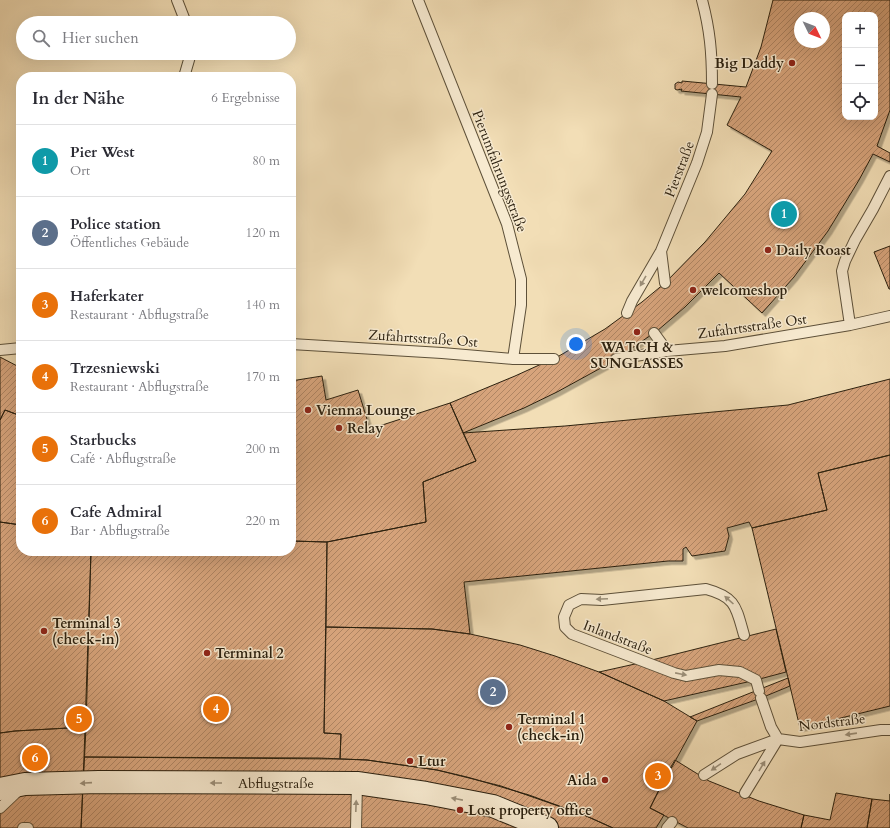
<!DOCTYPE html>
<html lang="de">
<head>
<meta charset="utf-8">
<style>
	body { margin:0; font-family:Cardo,serif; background:#f2f2f3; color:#2b2b33 }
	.controls { position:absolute; right:12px; top:12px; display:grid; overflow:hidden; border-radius:8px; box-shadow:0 4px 16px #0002 }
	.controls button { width:36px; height:36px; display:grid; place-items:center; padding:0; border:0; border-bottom:1px solid #e1e1e2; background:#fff; color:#2b2b33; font:20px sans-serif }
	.compass { position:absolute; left:794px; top:12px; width:36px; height:36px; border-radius:50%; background:#fff; box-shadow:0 4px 16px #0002; rotate:133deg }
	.you { position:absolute; left:576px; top:344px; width:14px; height:14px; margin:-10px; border:3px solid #fff; border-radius:50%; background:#1a73e8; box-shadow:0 0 0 6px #1a73e833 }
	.badge { display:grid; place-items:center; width:26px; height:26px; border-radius:50%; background:#ea580c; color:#fff; font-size:13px; font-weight:700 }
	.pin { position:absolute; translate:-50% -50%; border:2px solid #fff; box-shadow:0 1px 4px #0006 }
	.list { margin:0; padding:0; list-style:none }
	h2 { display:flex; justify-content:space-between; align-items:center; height:52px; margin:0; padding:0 16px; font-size:17px }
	h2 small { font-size:13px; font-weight:400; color:#7c7c81 }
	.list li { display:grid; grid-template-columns:26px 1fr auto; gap:12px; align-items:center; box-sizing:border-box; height:72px; padding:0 16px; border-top:1px solid #e1e1e2 }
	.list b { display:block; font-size:15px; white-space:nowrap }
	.list p { margin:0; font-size:13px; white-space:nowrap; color:#7c7c81 }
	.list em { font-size:13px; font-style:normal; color:#7c7c81 }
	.icon { flex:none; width:22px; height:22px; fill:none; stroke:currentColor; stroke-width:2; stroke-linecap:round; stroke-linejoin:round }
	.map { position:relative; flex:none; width:890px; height:828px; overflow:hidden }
	.search { position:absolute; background:#fff; box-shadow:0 4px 16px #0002; left:16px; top:16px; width:280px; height:44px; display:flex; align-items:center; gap:10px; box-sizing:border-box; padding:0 14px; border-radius:22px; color:#7c7c81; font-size:15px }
	.panel { position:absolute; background:#fff; box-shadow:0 4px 16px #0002; left:16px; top:72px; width:280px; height:484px; border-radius:16px }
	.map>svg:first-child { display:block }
	.building { fill:url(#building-hatch); stroke:#2b200f; fill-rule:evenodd; filter:url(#shadow) }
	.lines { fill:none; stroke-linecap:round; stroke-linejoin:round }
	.lane-casing { stroke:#5d5039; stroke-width:12 }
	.secondary-casing { stroke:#2b200f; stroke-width:24 }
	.lane { stroke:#f7ead0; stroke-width:10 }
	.secondary { stroke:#f7ead0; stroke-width:22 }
	.oneway { fill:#9b8f79 }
	.poi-dot { fill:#8f2418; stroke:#f7ead0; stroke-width:1.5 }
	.labels { text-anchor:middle; stroke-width:3; stroke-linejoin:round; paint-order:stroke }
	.poi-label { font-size:14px; font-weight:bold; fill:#2b200f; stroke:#f7ead0; text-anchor:start }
	.street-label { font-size:14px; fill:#2b200f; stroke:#f7ead0 }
</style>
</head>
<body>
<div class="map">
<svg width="890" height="828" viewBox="0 0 890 828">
	<defs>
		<pattern id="building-hatch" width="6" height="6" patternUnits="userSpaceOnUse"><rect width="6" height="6" fill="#d7a47c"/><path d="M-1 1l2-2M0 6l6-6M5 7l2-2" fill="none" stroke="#af8564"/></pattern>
		<filter id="shadow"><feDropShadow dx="3.5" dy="3.5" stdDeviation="0" flood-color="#0004"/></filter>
	</defs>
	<rect width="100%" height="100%" fill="#f2deb6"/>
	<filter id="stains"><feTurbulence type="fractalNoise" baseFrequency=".005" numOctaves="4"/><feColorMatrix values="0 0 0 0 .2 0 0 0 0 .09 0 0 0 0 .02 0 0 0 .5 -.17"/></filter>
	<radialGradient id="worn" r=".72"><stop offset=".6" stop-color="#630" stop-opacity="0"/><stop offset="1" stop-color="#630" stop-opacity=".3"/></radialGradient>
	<path class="building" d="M773 0H890V110L877 146 890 153V162L873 154 859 180 828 231 794 277 762 313 719 273 685 307 657 331 610 363 557 392 524 408 463 433 450 403 515 376 559 356 605 329 642 302 665 283 705 242 745 194 772 151 727 125 741 97 681 91 682 89 677 90 675 89V84L678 82 682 83V81L746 87 761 47ZM845 15H875V117H845ZM800 18H824V42H800Z
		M890 246V289H889L874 252Z
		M0 357 21 368V416L5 410 0 420Z
		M322 376 326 400 358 390 370 429 450 403 476 461 423 482 426 522 327 542 291 541V381Z
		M890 379V455L818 473 827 510 752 528 749 522 727 528 729 536 725 551 692 556 686 547 683 549V561H668L464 582 470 634 432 629 326 627 327 542 426 522 423 482 476 461 463 433 565 426 788 405Z
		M5 410 21 416V525L0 522V420Z
		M890 455V706L800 728 752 528 827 510 818 473Z
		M0 522 21 525V551H91L86 727 15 731 0 733Z
		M291 541 327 542 324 733 341 734 340 759 84 757 91 551H291Z
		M326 627 432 629 470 634 520 645 555 656 599 672 664 701 697 721 672 767 669 770 650 808 664 815 656 828H613L584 815 529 795 467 777 437 770 367 760 340 759 341 734 324 733Z
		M776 629 786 672 756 680 664 701 599 672 644 662Z
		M788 678 790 686 761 698 697 721 690 717Z
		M86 727 81 828H0V733L15 731Z
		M84 757 319 758 367 760 437 770 501 786 584 815 613 828H81Z
		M675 760 709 781 759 801 804 815 801 828H688L650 808 669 770Z
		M836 793 872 799 867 828H801L804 815 830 820Z
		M890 794V828H867L872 799 890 801Z"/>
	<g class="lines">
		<defs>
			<path id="lane" d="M177 0 186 23
				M418 0 507 224 521 279V305L513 359
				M702 0C710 30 712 53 712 84
				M184 77 191 53
				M661 251 665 283
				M627 313 632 301 661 251 697 163 707 132 712 94
				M850 325 842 271 845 261 855 240 873 209 890 176
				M654 333 667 351
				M291 344 442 353 513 359H554
				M0 350 21 348
				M616 359 667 351 725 346 850 325 890 316
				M744 635C736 607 736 597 706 589L602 600 581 599 569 605 564 617 565 627 572 634 674 673 686 676 719 670 740 672 756 680 759 691
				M704 775 737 754 778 739 800 742 881 730H890
				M745 793 778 739 771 727 761 698
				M0 808 20 789
				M23 828H28
				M356 828 357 783
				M667 828 672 822"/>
			<path id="secondary" d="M0 789 25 784 99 782 357 783 426 793 493 806 547 828"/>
		</defs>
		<use href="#lane" class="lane-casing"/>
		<use href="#secondary" class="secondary-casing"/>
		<use href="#lane" class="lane"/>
		<use href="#secondary" class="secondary"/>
	</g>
	<defs><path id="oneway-solid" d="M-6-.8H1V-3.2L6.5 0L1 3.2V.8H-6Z"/></defs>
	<g class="oneway">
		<use href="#oneway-solid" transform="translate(643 281) rotate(120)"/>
		<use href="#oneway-solid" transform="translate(602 599) rotate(178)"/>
		<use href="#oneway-solid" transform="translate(729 600) rotate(-138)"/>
		<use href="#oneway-solid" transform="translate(681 674) rotate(11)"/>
		<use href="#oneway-solid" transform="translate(851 734) rotate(172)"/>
		<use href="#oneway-solid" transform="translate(762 766) rotate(-59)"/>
		<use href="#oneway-solid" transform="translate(716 767) rotate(146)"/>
		<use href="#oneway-solid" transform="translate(86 783) rotate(176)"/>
		<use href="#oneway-solid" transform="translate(216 783) rotate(-180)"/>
		<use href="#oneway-solid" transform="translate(457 799) rotate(-169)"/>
		<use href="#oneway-solid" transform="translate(356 806) rotate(-88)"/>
	</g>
	<g class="poi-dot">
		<circle cx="792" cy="63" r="4"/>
		<circle cx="768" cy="250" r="4"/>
		<circle cx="693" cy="290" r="4"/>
		<circle cx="637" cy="332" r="4"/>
		<circle cx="308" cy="410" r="4"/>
		<circle cx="339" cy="428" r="4"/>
		<circle cx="44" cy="631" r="4"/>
		<circle cx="207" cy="653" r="4"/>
		<circle cx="509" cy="727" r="4"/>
		<circle cx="410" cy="761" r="4"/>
		<circle cx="605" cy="780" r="4"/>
		<circle cx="460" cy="810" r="4"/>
	</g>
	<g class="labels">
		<g class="poi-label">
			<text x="784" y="68" text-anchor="end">Big Daddy</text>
			<text x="776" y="255">Daily Roast</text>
			<text x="701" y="295">welcomeshop</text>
			<text x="637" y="352" text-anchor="middle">WATCH &amp;<tspan x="637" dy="16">SUNGLASSES</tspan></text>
			<text x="316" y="415">Vienna Lounge</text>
			<text x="347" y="433">Relay</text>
			<text x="52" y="628">Terminal 3<tspan x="52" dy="16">(check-in)</tspan></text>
			<text x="215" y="658">Terminal 2</text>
			<text x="517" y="724">Terminal 1<tspan x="517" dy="16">(check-in)</tspan></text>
			<text x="418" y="766">Ltur</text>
			<text x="597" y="785" text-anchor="end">Aida</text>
			<text x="468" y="815">Lost property office</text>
		</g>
		<g class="street-label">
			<text transform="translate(679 169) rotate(-69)" y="5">Pierstraße</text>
			<text transform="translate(500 171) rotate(69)" y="5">Pierumfahrungsstraße</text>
			<text transform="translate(752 326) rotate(-8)" y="5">Zufahrtsstraße Ost</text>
			<text transform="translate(423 338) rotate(4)" y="5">Zufahrtsstraße Ost</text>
			<text transform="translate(618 637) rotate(21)" y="5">Inlandstraße</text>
			<text transform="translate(832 722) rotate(-7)" y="5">Nordstraße</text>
			<text x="276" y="788">Abflugstraße</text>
		</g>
	</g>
	<rect width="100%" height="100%" filter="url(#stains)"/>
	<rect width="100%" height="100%" fill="url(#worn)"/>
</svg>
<div class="controls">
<button>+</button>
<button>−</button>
<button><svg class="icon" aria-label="locate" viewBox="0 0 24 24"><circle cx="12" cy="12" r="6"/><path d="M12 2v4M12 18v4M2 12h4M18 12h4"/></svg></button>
</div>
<svg class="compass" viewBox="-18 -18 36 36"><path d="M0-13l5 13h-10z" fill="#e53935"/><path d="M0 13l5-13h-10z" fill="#7c7c81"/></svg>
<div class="you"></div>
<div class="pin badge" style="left:784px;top:214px;background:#0f9aa8">1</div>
<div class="pin badge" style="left:493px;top:692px;background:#5c6f8a">2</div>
<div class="pin badge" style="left:658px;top:776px;background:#e8710a">3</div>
<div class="pin badge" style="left:216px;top:709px;background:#e8710a">4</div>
<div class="pin badge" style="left:79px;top:719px;background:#e8710a">5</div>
<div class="pin badge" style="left:35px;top:758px;background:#e8710a">6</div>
<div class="search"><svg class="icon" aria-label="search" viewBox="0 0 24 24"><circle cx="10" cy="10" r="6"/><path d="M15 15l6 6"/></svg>Hier suchen</div>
<section class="panel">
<h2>In der Nähe<small>6 Ergebnisse</small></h2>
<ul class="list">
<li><span class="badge" style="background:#0f9aa8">1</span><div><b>Pier West</b><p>Ort</p></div><em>80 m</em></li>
<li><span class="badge" style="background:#5c6f8a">2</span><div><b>Police station</b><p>Öffentliches Gebäude</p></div><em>120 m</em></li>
<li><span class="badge" style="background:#e8710a">3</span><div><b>Haferkater</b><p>Restaurant · Abflugstraße</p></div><em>140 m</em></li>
<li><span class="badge" style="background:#e8710a">4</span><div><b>Trzesniewski</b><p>Restaurant · Abflugstraße</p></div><em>170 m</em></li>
<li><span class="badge" style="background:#e8710a">5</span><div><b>Starbucks</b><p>Café · Abflugstraße</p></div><em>200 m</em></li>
<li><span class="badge" style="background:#e8710a">6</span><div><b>Cafe Admiral</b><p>Bar · Abflugstraße</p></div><em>220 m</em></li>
</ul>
</section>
</div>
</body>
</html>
